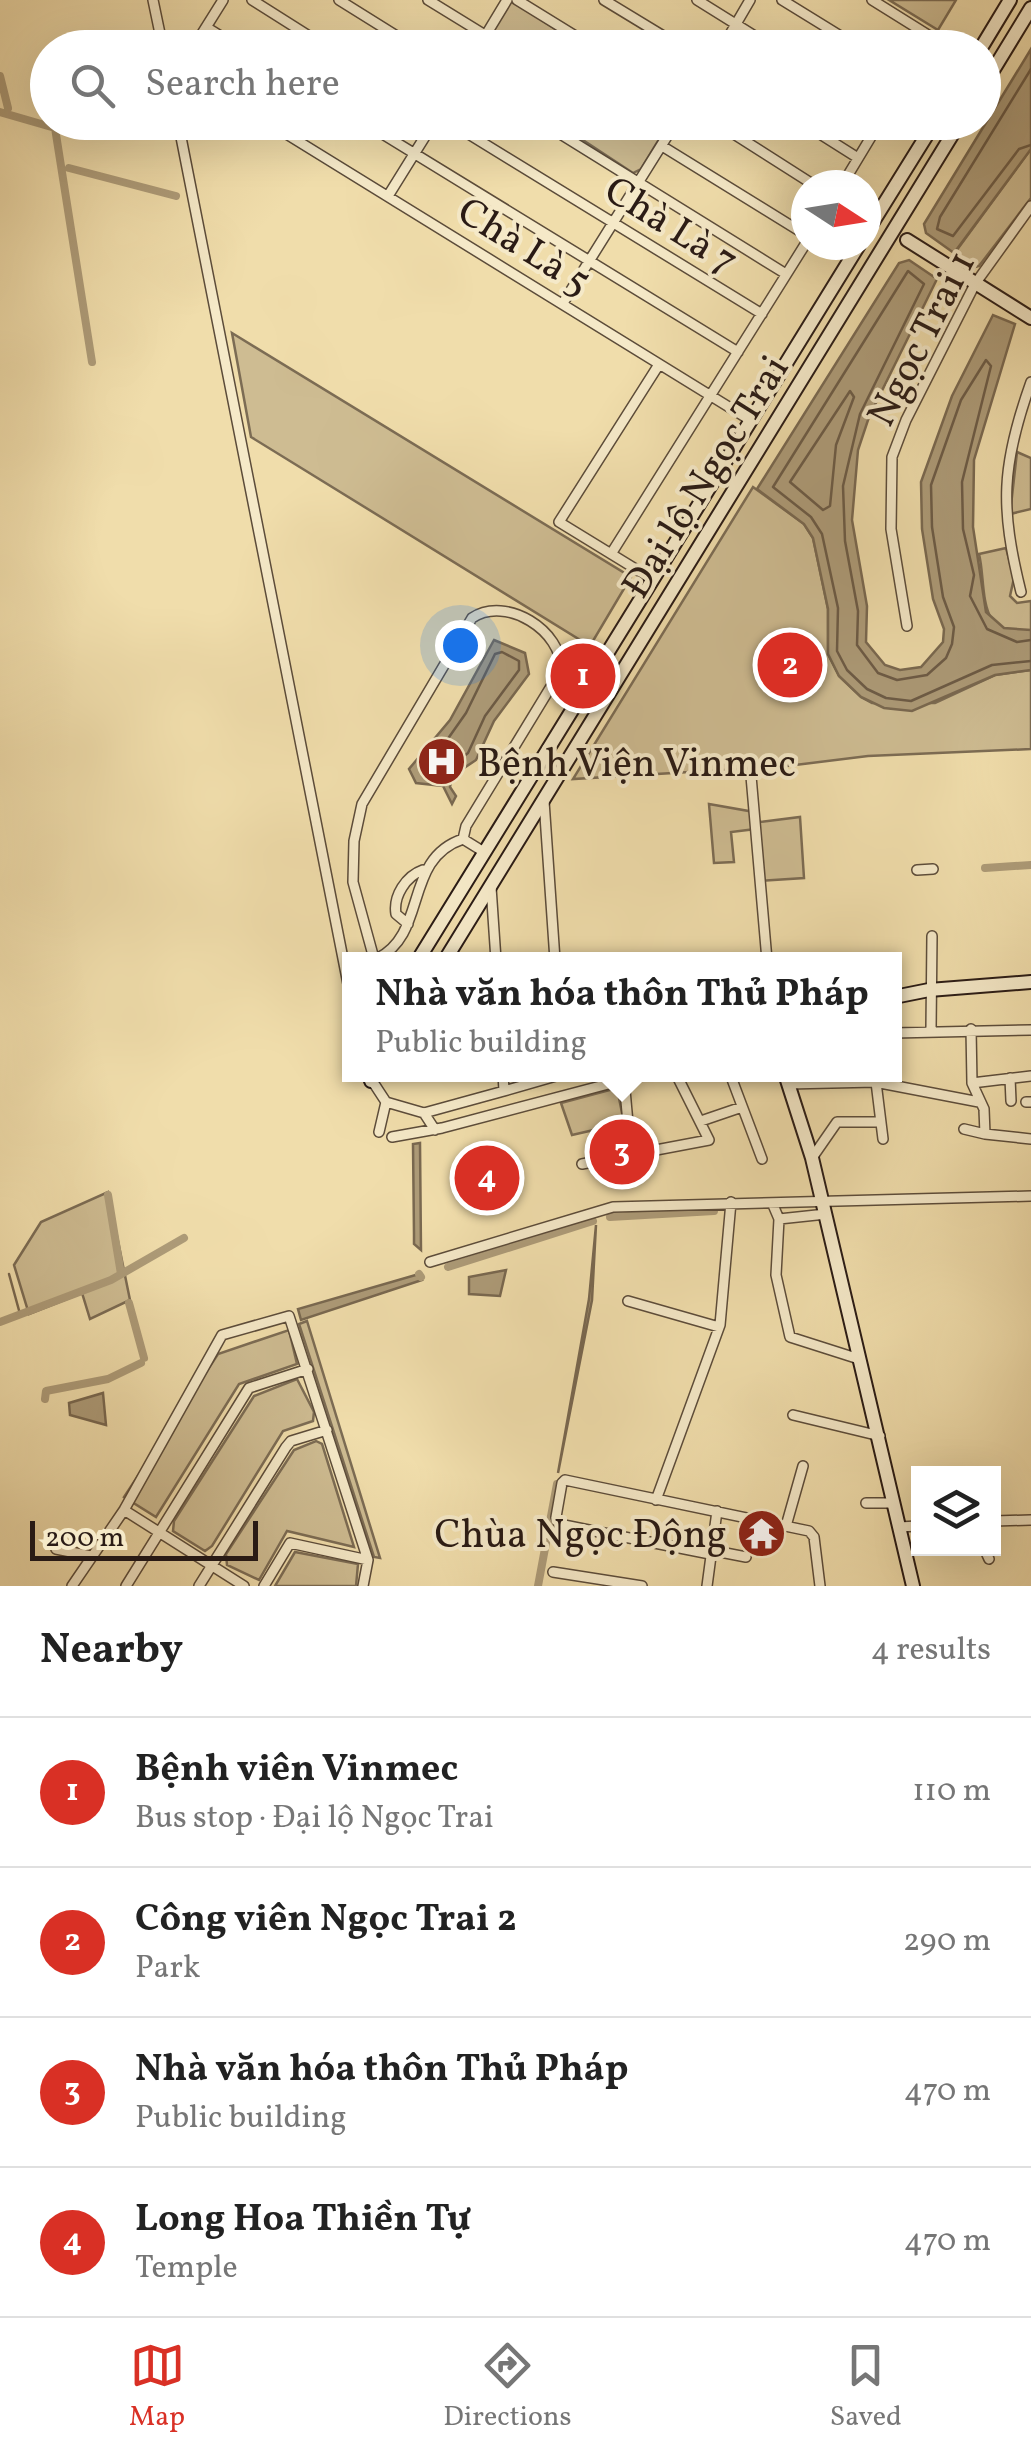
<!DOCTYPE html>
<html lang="en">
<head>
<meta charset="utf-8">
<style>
	body { margin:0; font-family:Vollkorn,serif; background:#f2f2f2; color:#222 }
	.controls { position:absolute; right:30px; bottom:30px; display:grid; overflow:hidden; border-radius:0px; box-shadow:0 10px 40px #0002 }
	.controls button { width:90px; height:90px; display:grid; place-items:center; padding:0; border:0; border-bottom:2px solid #e0e0e0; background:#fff; color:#222; font:50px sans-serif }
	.compass { position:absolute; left:791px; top:170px; width:90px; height:90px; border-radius:50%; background:#fff; box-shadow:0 10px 40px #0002; rotate:102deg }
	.scale { position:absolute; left:30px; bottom:25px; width:228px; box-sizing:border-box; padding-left:10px; border:5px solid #2a1b15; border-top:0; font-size:28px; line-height:35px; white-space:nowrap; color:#2a1b15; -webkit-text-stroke:8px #f5e9c8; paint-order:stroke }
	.you { position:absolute; left:460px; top:645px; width:35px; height:35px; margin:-25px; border:8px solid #fff; border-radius:50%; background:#1a73e8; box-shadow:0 0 0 15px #1a73e833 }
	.badge { display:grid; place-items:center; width:65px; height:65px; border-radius:50%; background:#d93025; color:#fff; font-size:32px; font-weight:700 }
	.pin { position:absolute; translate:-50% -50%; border:5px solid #fff; box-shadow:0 2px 10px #0006 }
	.popup { position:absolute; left:342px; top:952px; width:560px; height:130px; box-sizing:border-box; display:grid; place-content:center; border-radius:0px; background:#fff; filter:drop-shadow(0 2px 8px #0005); font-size:32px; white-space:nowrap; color:#767676 }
	.popup b { font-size:38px; color:#222 }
	.popup::after { content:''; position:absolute; left:50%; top:100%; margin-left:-20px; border:20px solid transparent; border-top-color:#fff }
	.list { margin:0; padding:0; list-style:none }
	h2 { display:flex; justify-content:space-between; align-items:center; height:130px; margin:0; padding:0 40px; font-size:42px }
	h2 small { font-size:32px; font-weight:400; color:#767676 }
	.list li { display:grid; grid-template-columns:65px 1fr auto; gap:30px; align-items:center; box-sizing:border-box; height:150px; padding:0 40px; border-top:2px solid #e0e0e0 }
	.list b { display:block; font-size:38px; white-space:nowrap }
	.list p { margin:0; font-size:32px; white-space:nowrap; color:#767676 }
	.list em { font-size:32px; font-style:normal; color:#767676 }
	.icon { flex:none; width:55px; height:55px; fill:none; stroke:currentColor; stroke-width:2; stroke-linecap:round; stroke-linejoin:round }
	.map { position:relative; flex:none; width:1031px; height:1586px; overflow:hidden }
	.search { position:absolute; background:#fff; box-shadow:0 10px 40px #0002; left:30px; right:30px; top:30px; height:110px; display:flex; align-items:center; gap:25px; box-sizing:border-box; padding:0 35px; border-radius:55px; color:#767676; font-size:38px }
	.sheet { height:730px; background:#fff }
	nav { display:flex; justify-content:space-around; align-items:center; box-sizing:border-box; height:140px; border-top:2px solid #e0e0e0; background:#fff; font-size:28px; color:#767676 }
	nav a { display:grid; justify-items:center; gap:5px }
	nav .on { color:#d93025 }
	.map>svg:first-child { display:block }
	.green { fill:#cebc92; stroke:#7c6c54; stroke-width:2.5 }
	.water { fill:#ad9b78; stroke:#796850; stroke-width:2.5 }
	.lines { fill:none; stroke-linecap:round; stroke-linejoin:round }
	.shore { stroke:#6c5b46; stroke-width:2.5 }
	.stream { stroke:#796850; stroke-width:2.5 }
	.canal { stroke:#ad9b78; stroke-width:8 }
	.street-casing { stroke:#5c4c3a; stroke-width:12 }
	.secondary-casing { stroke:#2a1b15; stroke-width:16 }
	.street { stroke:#f5e9c8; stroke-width:9 }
	.secondary { stroke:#f5e9c8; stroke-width:12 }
	.labels { text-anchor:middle; stroke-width:8; stroke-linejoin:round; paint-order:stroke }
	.street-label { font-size:40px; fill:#2a1b15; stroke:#f5e9c8 }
	.poi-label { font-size:40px; fill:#2a1b15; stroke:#f5e9c8; text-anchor:start }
</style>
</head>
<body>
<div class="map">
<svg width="1031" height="1586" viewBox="0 0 1031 1586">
	<rect width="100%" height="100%" fill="#f0ddab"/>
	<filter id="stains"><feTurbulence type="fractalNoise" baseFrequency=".002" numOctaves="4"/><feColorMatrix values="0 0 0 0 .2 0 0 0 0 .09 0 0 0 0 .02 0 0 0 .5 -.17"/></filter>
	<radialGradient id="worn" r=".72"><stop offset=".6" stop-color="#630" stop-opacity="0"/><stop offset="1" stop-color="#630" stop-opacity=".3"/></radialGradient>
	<path class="green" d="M510 0H512L582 47 483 48Z
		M889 0H956L938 30Z
		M557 123H669L641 169 633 173Z
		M1031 149V198L979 266 969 269 951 258Z
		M232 333 631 577 590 646 251 437Z
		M1017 452 1031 458V509L1010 514Z
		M753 487 804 524 813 538 828 609V654L839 676 861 697 872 703H935L995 675 1031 670V749L868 756 787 766 573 779Z
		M1006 548 1014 578 1010 596 1017 603 1031 601V630C975 643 987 585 979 554Z
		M709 804 754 812 760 822 800 817 804 878 760 881 756 829 731 832 734 862 714 863Z
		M617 1088 624 1123 572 1135 561 1103Z
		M108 1192 130 1300 90 1319 82 1293 29 1314 14 1265 41 1222Z
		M307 1321 380 1558 374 1557 299 1324Z
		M289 1330 297 1364 239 1384 156 1517 124 1497 218 1354Z
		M297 1379 314 1412 313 1421 283 1431 212 1546 205 1551 173 1531 174 1521 254 1396Z
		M316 1441 322 1444 354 1547 287 1531 259 1580 227 1565 226 1554 294 1450Z
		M295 1552 358 1564 356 1586H275Z"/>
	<path class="water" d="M1031 49V149L954 253 926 233 924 224Z
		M909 260 937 279 869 417 858 450 852 520 867 606 866 642 885 665 900 670 921 667 943 642 944 629 933 599 922 529 921 482 952 396 993 315 1015 324 974 460 973 527 986 612 1004 628 1031 630V670L995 675 912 711 884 708 861 697 839 676 828 654V609L813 538 804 524 757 489 899 263Z
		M494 640 525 653 529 674 494 721 476 760 452 776 450 787 456 796 452 804 443 786 416 783 409 769 450 720Z
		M420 1143 421 1250 414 1244V1235L413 1144Z
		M596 1225 592 1300 558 1473 589 1299Z
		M506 1270 500 1296 469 1294V1277Z
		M419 1274 422 1280 301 1320 298 1309Z
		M103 1393 106 1425 70 1415 69 1403Z"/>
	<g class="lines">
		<path class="shore" d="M1031 69 940 217 937 229 953 236 1019 149 1031 145
			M850 391 854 397 836 445 830 506 823 510 790 482Z
			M1031 640 1017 642 987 629 970 596 974 575 963 529 962 482 991 366 986 360 961 400 931 485 932 527 943 597 954 627 952 644 946 658 927 675 897 680 878 673 857 645 858 611 845 541 843 486 860 414 924 284 908 271 773 487 811 517 822 534 838 608 837 651 847 670 867 689 886 698 911 701 992 665 1031 661
			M502 652 519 661V670L485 716 468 753 442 773 429 774 428 767 466 713 495 654Z"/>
		<path class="stream" d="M9 1274 20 1314"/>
		<path class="canal" d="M0 76 8 108
			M0 112 55 128 92 362
			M69 168 176 196
			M985 868 1031 865
			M108 1195 121 1274
			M610 1217 714 1211
			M448 1267 593 1221
			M419 1274 421 1277
			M129 1303 144 1358
			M0 1322 111 1280 184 1238
			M45 1399 46 1391 108 1379 141 1363
			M538 1586 557 1484"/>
		<defs>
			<path id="street" d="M153 0 163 48
				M252 0 328 48
				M339 0 416 48
				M428 0 485 35
				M517 0 595 48
				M604 0 683 48
				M697 0 774 48
				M782 0 860 48
				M872 0 949 48
				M206 27 240 48
				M193 48 223 0
				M478 48 507 0
				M722 48 750 0
				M178 122 350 994
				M267 122 750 420
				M363 122 738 352
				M449 122 762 314
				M541 122 786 274
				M715 122 814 185
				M801 122 858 158
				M662 146 806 235
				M842 185 880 122
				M388 196 434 122
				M563 303 676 122
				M611 554 806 243
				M652 579 559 522 658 366
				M1021 592C1000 507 1001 466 1031 382
				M907 626 891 529 892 457 906 420 975 284 1031 206
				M751 776 767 960
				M544 801 555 960
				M463 839 466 826 561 670C563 631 506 595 472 618L362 804 354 841 353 882 373 955 378 958C428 933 403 859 463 839L484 852
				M917 870 933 869
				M491 887 496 960
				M408 924 396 914C393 896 406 876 423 870
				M931 1029 932 936
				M971 1029 972 1083 1031 1076
				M894 1033 1031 1030
				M503 1074 504 1091 563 1074
				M730 1074 762 1159
				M875 1074 883 1139
				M369 1076 386 1102 424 1113 435 1130
				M1010 1078 1011 1101
				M624 1079 631 1156
				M788 1084 875 1082 979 1102
				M1026 1102H1031
				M424 1113 504 1091
				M701 1121 742 1107
				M964 1129 985 1134 984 1109 972 1083
				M379 1132 386 1102
				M985 1134 1031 1139
				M392 1137 442 1128 646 1074
				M812 1158 837 1122H878
				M582 1164 709 1140 676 1074
				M773 1205 779 1219 776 1275 790 1337 859 1359
				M779 1219 826 1214
				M430 1262 613 1207 1031 1196
				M628 1301 719 1327
				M793 1415 880 1436
				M656 1500 720 1325 731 1202
				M866 1503H892
				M124 1510 244 1586
				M994 1521 1031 1520
				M786 1526 803 1466
				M899 1527 918 1526
				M984 1548 989 1559
				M56 1549 91 1556
				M710 1550 746 1557
				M710 1554 559 1524 556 1517 562 1483 565 1480 809 1531 814 1537 820 1586
				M553 1572 642 1586
				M72 1586 124 1510 222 1335 289 1316 368 1560 290 1543 264 1586
				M126 1586 249 1388 308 1369
				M199 1586 286 1447 291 1441 327 1430
				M363 1586 368 1560
				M707 1586 717 1511"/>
			<path id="secondary" d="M981 48 1010 0
				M984 85 1031 8
				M866 233 935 122
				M907 240 1031 318
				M418 960 859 245
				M445 960 960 122
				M894 997 929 990 1031 982
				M785 1074 812 1158 913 1586
				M371 1081 375 1074"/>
		</defs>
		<use href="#street" class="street-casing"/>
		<use href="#secondary" class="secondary-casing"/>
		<use href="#street" class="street"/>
		<use href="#secondary" class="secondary"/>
	</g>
	<defs>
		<symbol id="hospital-disc" viewBox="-11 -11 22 22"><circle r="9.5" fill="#8f2418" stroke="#f5e9c8"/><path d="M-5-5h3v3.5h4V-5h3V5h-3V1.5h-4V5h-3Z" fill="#fff"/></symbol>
		<symbol id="temple-disc" viewBox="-11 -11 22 22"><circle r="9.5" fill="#8f2418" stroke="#f5e9c8"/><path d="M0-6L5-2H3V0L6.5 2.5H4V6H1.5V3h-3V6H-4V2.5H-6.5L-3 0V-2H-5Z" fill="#fff"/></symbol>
	</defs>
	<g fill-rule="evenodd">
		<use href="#hospital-disc" x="414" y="734" width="55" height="55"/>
		<use href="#temple-disc" x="734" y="1506" width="55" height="55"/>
	</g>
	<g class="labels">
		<g class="street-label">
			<text transform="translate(672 224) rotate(32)" y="14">Chà Là 7</text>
			<text transform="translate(525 245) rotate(32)" y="14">Chà Là 5</text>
			<text transform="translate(920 338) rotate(-63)" y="14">Ngọc Trai 1</text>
			<text transform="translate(704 476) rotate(-58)" y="14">Đại lộ Ngọc Trai</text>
		</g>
		<g class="poi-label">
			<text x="477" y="776">Bệnh Viện Vinmec</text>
			<text x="727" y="1547" text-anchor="end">Chùa Ngọc Động</text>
		</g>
	</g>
	<rect width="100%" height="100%" filter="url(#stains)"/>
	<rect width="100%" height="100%" fill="url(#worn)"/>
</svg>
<div class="controls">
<button><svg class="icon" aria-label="layers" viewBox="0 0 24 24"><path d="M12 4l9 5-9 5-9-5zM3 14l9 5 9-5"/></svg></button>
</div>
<svg class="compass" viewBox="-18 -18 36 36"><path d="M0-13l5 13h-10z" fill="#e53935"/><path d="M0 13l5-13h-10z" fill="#767676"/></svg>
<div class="scale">200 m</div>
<div class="you"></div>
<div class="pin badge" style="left:583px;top:676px">1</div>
<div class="pin badge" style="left:790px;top:665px">2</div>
<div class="pin badge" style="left:622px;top:1152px">3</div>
<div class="popup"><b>Nhà văn hóa thôn Thủ Pháp</b>Public building</div>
<div class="pin badge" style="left:487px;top:1178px">4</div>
<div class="search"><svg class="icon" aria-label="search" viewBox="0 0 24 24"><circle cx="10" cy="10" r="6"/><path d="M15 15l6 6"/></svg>Search here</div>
</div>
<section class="sheet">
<h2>Nearby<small>4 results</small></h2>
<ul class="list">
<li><span class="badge">1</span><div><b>Bệnh viên Vinmec</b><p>Bus stop · Đại lộ Ngọc Trai</p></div><em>110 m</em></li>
<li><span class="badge">2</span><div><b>Công viên Ngọc Trai 2</b><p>Park</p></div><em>290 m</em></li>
<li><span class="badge">3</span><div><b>Nhà văn hóa thôn Thủ Pháp</b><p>Public building</p></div><em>470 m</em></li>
<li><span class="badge">4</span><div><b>Long Hoa Thiền Tự</b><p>Temple</p></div><em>470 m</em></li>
</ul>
</section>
<nav>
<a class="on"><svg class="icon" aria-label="map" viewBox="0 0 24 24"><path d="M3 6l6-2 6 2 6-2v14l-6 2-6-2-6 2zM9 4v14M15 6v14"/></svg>Map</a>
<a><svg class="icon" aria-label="directions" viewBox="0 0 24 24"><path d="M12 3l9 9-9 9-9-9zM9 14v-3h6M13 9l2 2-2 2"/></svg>Directions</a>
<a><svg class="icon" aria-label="saved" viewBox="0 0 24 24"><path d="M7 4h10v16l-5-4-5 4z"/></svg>Saved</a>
</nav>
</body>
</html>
